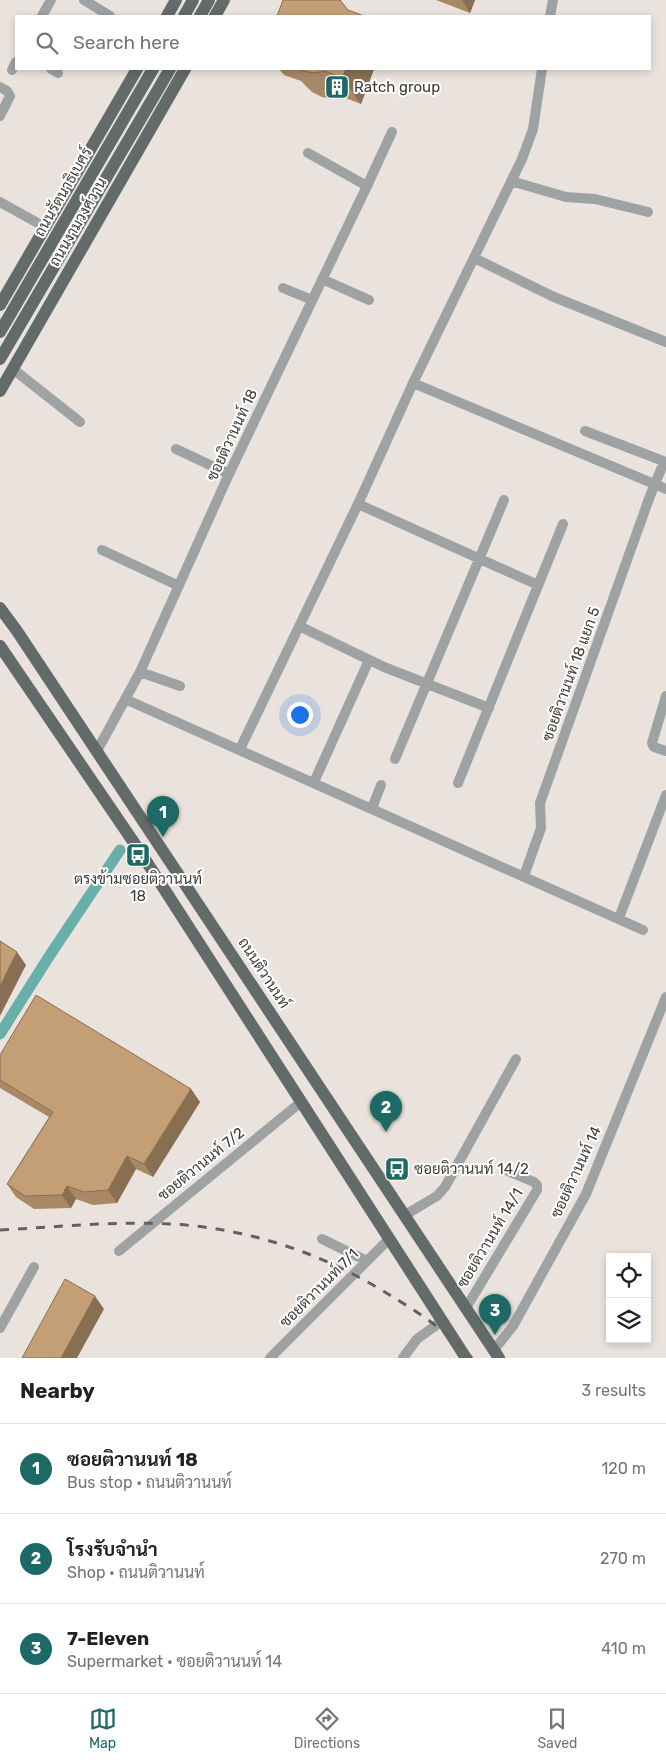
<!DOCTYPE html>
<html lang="en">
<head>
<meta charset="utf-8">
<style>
	body { margin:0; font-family:Rubik,Sarabun,sans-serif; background:#f2f2f2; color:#202124 }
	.controls { position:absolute; right:15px; bottom:15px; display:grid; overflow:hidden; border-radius:0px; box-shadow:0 2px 8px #0003 }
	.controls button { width:45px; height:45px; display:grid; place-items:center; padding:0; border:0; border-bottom:1px solid #e0e0e0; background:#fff; color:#202124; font:25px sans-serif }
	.you { position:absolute; left:299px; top:714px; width:18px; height:18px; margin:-12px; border:4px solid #fff; border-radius:50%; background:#1a73e8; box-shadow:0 0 0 8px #1a73e833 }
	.badge { display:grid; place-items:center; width:32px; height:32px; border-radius:50%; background:#1d6965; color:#fff; font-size:16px; font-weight:700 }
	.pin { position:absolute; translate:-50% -41px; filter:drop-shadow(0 1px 2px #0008) }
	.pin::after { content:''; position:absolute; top:26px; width:18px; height:15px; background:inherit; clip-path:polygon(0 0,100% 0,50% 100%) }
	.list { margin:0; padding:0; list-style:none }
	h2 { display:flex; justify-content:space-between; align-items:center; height:65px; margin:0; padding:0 20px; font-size:21px }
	h2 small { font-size:16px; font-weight:400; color:#757577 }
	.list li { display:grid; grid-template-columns:32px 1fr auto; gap:15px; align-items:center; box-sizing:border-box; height:90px; padding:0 20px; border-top:1px solid #e0e0e0 }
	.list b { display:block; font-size:19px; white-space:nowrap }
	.list p { margin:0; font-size:16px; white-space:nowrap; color:#757577 }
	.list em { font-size:16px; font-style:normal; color:#757577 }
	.icon { flex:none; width:28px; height:28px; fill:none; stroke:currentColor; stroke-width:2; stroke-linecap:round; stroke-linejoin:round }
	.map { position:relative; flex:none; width:666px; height:1358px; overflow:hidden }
	.search { position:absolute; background:#fff; box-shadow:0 2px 8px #0003; left:15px; right:15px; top:15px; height:55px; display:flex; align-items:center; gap:12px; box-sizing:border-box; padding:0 18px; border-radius:0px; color:#757577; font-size:19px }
	.sheet { height:335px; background:#fff }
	nav { display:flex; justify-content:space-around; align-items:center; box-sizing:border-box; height:70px; border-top:1px solid #e0e0e0; background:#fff; font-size:14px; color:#757577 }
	nav a { display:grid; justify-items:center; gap:2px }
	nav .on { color:#1d6965 }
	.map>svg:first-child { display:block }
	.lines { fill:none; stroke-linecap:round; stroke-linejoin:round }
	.canal { stroke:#68aea9; stroke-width:11 }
	.minor { stroke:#9ea2a2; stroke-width:10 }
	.primary { stroke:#636b6a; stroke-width:12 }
	.rail { stroke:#65615d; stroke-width:3; stroke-dasharray:9 9; stroke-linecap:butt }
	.wall { fill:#a98865 }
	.shaded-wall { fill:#896f52 }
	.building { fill:#c49e75; stroke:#896f52 }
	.labels { text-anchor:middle; stroke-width:4; stroke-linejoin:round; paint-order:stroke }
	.poi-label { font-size:15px; fill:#3f3c39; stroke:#fff; text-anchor:start }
	.street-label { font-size:15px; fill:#3f3c39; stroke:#fff }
</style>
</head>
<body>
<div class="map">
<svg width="666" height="1358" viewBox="0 0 666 1358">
	<rect width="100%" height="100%" fill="#eae3dd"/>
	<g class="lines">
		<path class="canal" d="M0 1034 48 958 120 850"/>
		<path class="minor" d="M84 0 110 16
			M42 16 51 0
			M550 16 553 0
			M51 69 58 73
			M12 70 16 62
			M0 87 7 91 10 96 0 116
			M308 153 367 186
			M511 181 566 197 595 199 648 212
			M0 202 45 227
			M474 258 554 297 666 342
			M322 279 369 300
			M283 288 312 300
			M13 369 80 422
			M413 383 666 489
			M585 431 666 462
			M176 449 229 474
			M358 504 538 585
			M102 550 179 586
			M299 626 384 667 489 708
			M140 672 180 686
			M666 696 652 743 654 747 666 751
			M125 699 643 930
			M240 749 358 504 413 383 522 159 533 129 542 69
			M97 751 140 672 229 474 367 186 392 132
			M395 759 504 500
			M314 782 369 660
			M458 783 563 524
			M372 808 381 785
			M524 876 541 828 540 803 650 496 664 462
			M619 918 666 795
			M405 1215 437 1196 445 1187 516 1059
			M322 1239 367 1261
			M119 1251 301 1102
			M466 1308 537 1190V1185L534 1182 508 1171
			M0 1328 34 1267
			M494 1350 513 1326 586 1194 666 997
			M270 1358 389 1239
			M403 1358 417 1339 442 1321"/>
		<path class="primary" d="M167 16 176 0
			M184 16 193 0
			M200 16 209 0
			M215 16 224 0
			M0 305 137 69
			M0 332 153 69
			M0 359 170 69
			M0 391 185 69
			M0 608 17 631 499 1358
			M0 646 141 853 466 1358"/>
		<path class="rail" d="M0 1230C57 1227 114 1221 170 1224 248 1228 322 1253 388 1294 415 1310 451 1334 472 1358"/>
	</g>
	<path class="wall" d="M436 0H475L470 13Z
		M279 69H374L361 104 343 97 332 99 322 97 312 92 301 81 284 75Z
		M0 1055 191 1089 200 1102 153 1177 136 1169 117 1203 93 1205 76 1199 71 1208 34 1209 16 1197 7 1184 49 1117 0 1088Z"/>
	<path class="shaded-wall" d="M462 0H475L470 13Z
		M346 69H374L361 104 342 78Z
		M17 952 26 965 0 1016V986Z
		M191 1089 200 1102 153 1177 144 1164Z
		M127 1156 136 1169 117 1203 108 1190Z
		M67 1186 76 1199 71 1208 62 1195Z
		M95 1296 104 1309 77 1358H61Z"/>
	<path class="building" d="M283 0H340L348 10 364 16H277Z
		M300 69H346L342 78 325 71 314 73 303 71Z
		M0 941 17 952 0 986Z
		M36 995 191 1089 144 1164 127 1156 108 1190 84 1192 67 1186 62 1195 25 1196 7 1184 53 1112 0 1080V1055Z
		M65 1279 95 1296 61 1358H22Z"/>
	<defs>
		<symbol id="building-square" viewBox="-11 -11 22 22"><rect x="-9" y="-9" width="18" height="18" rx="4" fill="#1d6965" stroke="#fff"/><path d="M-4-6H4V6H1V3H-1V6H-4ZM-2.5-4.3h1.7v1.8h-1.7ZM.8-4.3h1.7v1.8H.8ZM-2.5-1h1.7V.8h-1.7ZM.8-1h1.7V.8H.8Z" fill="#fff"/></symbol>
		<symbol id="bus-square" viewBox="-11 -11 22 22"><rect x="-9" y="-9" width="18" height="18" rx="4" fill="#1d6965" stroke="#fff"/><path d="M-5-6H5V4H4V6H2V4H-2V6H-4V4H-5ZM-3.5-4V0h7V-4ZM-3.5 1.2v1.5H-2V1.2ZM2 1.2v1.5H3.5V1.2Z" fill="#fff"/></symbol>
	</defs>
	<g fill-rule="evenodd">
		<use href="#building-square" x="323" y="73" width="28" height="28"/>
		<use href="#bus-square" x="124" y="841" width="28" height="28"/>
		<use href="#bus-square" x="383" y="1155" width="28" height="28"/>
	</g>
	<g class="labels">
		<g class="poi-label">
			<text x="354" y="92">Ratch group</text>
			<text x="138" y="884" text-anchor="middle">ตรงข้ามซอยติวานนท์<tspan x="138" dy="17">18</tspan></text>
			<text x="414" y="1174">ซอยติวานนท์ 14/2</text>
		</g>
		<g class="street-label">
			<text transform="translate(63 192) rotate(-60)" y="5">ถนนรัตนาธิเบศร์</text>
			<text transform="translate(78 222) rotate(-60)" y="5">ถนนงามวงศ์วาน</text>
			<text transform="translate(232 435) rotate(-65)" y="5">ซอยติวานนท์ 18</text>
			<text transform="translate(571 674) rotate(-70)" y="5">ซอยติวานนท์ 18 แยก 5</text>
			<text transform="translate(264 973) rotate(57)" y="5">ถนนติวานนท์</text>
			<text transform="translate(201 1164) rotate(-39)" y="5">ซอยติวานนท์ 7/2</text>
			<text transform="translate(576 1172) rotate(-65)" y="5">ซอยติวานนท์ 14</text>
			<text transform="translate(490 1238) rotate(-59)" y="5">ซอยติวานนท์ 14/1</text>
			<text transform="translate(319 1288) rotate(-45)" y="5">ซอยติวานนท์ 7/1</text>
		</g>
	</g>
</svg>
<div class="controls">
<button><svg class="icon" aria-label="locate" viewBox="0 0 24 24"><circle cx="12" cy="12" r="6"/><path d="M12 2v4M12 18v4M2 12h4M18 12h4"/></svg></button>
<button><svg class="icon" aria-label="layers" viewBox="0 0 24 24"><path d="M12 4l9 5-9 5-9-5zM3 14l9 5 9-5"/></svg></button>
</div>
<div class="you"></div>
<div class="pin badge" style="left:163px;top:837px">1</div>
<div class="pin badge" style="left:386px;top:1132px">2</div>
<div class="pin badge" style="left:495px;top:1335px">3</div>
<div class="search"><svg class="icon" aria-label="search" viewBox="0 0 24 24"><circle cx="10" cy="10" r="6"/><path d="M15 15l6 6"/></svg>Search here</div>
</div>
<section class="sheet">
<h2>Nearby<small>3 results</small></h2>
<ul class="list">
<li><span class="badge">1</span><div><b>ซอยติวานนท์ 18</b><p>Bus stop · ถนนติวานนท์</p></div><em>120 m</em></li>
<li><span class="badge">2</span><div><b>โรงรับจำนำ</b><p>Shop · ถนนติวานนท์</p></div><em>270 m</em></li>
<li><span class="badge">3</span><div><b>7-Eleven</b><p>Supermarket · ซอยติวานนท์ 14</p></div><em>410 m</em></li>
</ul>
</section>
<nav>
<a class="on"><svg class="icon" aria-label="map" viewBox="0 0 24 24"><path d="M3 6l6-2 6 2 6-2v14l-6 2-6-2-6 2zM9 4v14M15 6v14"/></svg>Map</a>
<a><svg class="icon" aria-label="directions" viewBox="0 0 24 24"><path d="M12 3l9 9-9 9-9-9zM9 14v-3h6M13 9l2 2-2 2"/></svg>Directions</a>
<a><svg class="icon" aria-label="saved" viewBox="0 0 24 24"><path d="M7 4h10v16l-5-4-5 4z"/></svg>Saved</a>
</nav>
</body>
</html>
